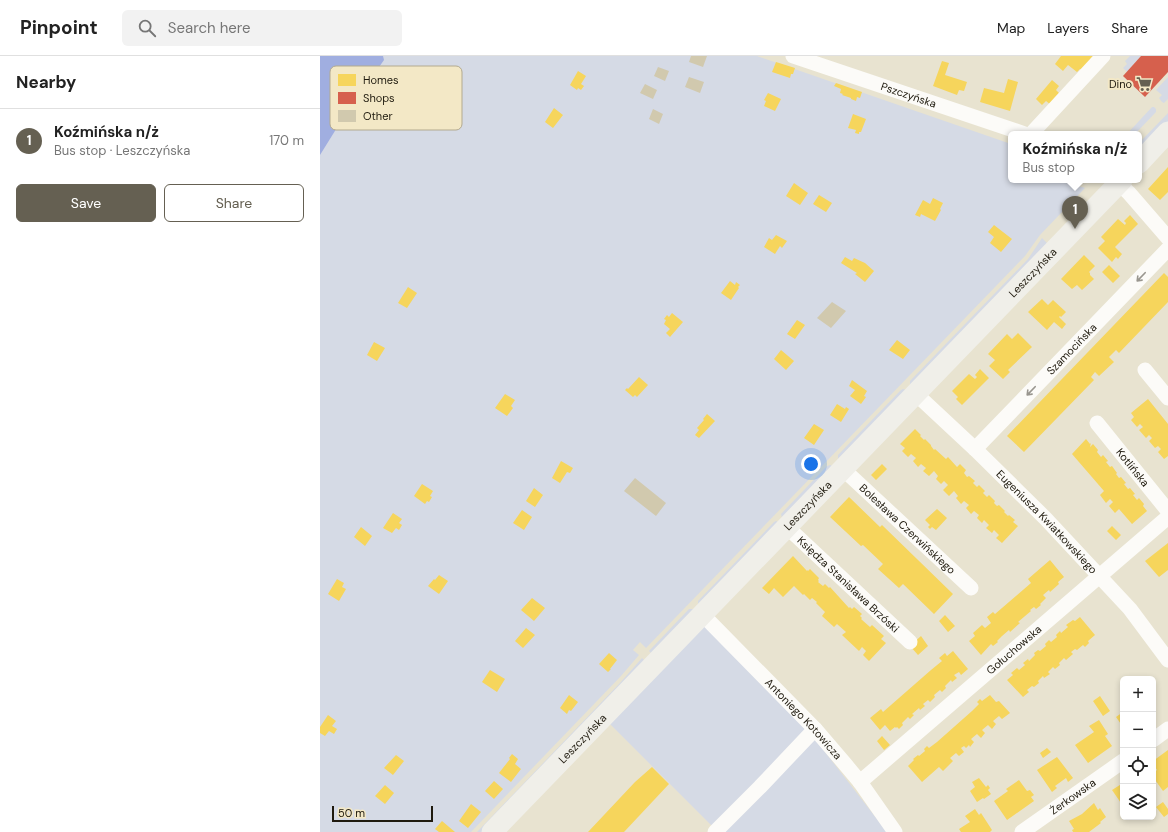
<!DOCTYPE html>
<html lang="en">
<head>
<meta charset="utf-8">
<style>
	body { margin:0; font-family:"DM Sans",sans-serif; background:#f2f2f2; color:#222 }
	.controls { position:absolute; right:12px; bottom:12px; display:grid; overflow:hidden; border-radius:6px; box-shadow:0 2px 6px #0003 }
	.controls button { width:36px; height:36px; display:grid; place-items:center; padding:0; border:0; border-bottom:1px solid #e0e0e0; background:#fff; color:#222; font:20px sans-serif }
	.scale { position:absolute; left:12px; bottom:10px; width:101px; box-sizing:border-box; padding-left:4px; border:2px solid #1f1a0e; border-top:0; font-size:11px; line-height:14px; white-space:nowrap; color:#1f1a0e; -webkit-text-stroke:3px #f3e8c6; paint-order:stroke }
	.you { position:absolute; left:491px; top:408px; width:14px; height:14px; margin:-10px; border:3px solid #fff; border-radius:50%; background:#1a73e8; box-shadow:0 0 0 6px #1a73e833 }
	.badge { display:grid; place-items:center; width:26px; height:26px; border-radius:50%; background:#656052; color:#fff; font-size:13px; font-weight:700 }
	.pin { position:absolute; translate:-50% -33px; filter:drop-shadow(0 1px 2px #0008) }
	.pin::after { content:''; position:absolute; top:21px; width:14px; height:12px; background:inherit; clip-path:polygon(0 0,100% 0,50% 100%) }
	.popup { position:absolute; left:688px; top:75px; width:134px; height:52px; box-sizing:border-box; display:grid; place-content:center; border-radius:6px; background:#fff; filter:drop-shadow(0 1px 3px #0005); font-size:13px; white-space:nowrap; color:#767676 }
	.popup b { font-size:15px; color:#222 }
	.popup::after { content:''; position:absolute; left:50%; top:100%; margin-left:-8px; border:8px solid transparent; border-top-color:#fff }
	.list { margin:0; padding:0; list-style:none }
	h2 { display:flex; justify-content:space-between; align-items:center; height:52px; margin:0; padding:0 16px; font-size:17px }
	h2 small { font-size:13px; font-weight:400; color:#767676 }
	.list li { display:grid; grid-template-columns:26px 1fr auto; gap:12px; align-items:center; box-sizing:border-box; height:64px; padding:0 16px; border-top:1px solid #e0e0e0 }
	.list b { display:block; font-size:15px; white-space:nowrap }
	.list p { margin:0; font-size:13px; white-space:nowrap; color:#767676 }
	.list em { font-size:13px; font-style:normal; color:#767676 }
	.actions { display:flex; gap:8px; padding:12px 16px }
	.actions a { flex:1; padding:9px 0; border:1px solid #656052; border-radius:6px; text-align:center; font-size:14px; color:#656052 }
	.actions .main { background:#656052; color:#fff }
	.icon { flex:none; width:22px; height:22px; fill:none; stroke:currentColor; stroke-width:2; stroke-linecap:round; stroke-linejoin:round }
	.map { position:relative; flex:none; width:848px; height:776px; overflow:hidden }
	header { display:flex; align-items:center; gap:24px; box-sizing:border-box; height:56px; padding:0 20px; background:#fff; border-bottom:1px solid #e0e0e0 }
	header strong { font-size:19px }
	nav { display:flex; gap:22px; margin-inline-start:auto; font-size:14px }
	.search { width:280px; height:36px; background:#f2f2f2; display:flex; align-items:center; gap:10px; box-sizing:border-box; padding:0 14px; border-radius:6px; color:#767676; font-size:15px }
	main { display:flex }
	aside { flex:1; background:#fff }
	.map>svg:first-child { display:block }
	.green { fill:#d5dae5 }
	.water { fill:#a0aee0 }
	.homes { fill:#f6d55c }
	.shops { fill:#d6604d }
	.building { fill:#d1c9ae }
	.lines { fill:none; stroke-linecap:round; stroke-linejoin:round }
	.street { stroke:#fcfbf8; stroke-width:15 }
	.secondary { stroke:#f0efe9; stroke-width:21 }
	.oneway { stroke:#99968f }
	.labels { text-anchor:middle; stroke-width:4; stroke-linejoin:round; paint-order:stroke }
	.poi-label { font-size:11px; fill:#1f1a0e; stroke:#f3e8c6; text-anchor:end }
	.street-label { font-size:11px; fill:#1f1a0e; stroke:#f3e8c6 }
	.key { fill:#f3e8c6; stroke:#b3aa8f; stroke-width:1 }
	.key-label { font-size:11px; fill:#1f1a0e }
</style>
</head>
<body>
<header>
<strong>Pinpoint</strong>
<div class="search"><svg class="icon" aria-label="search" viewBox="0 0 24 24"><circle cx="10" cy="10" r="6"/><path d="M15 15l6 6"/></svg>Search here</div>
<nav><a>Map</a><a>Layers</a><a>Share</a></nav>
</header>
<main>
<aside>
<h2>Nearby<small></small></h2>
<ul class="list">
<li><span class="badge">1</span><div><b>Koźmińska n/ż</b><p>Bus stop · Leszczyńska</p></div><em>170 m</em></li>
</ul>
<div class="actions"><a class="main">Save</a><a>Share</a></div>
</aside>
<div class="map">
<svg width="848" height="776" viewBox="0 0 848 776">
	<rect width="100%" height="100%" fill="#e8e3d0"/>
	<path class="green" d="M0 0H437L691 88V124H756L752 128 765 132 720 179 705 200 326 592 320 586 313 594 319 599 301 620 151 776H0Z
		M810 0H821L807 16 803 12 807 8 805 5Z
		M848 21V43L844 47 842 46 839 42 842 39 836 34Z
		M832 51H834L836 53V56L815 78H807Z
		M848 57V66L819 97V87Z
		M722 182 729 189 590 329V325L708 203Z
		M583 333 586 334 518 403V399L581 334Z
		M510 409 512 410 462 462 461 458 507 410Z
		M456 465 458 466 378 549V545L454 466Z
		M369 553H374L333 599 329 595Z
		M385 567 495 683 567 776H398L288 666Z
		M322 602 326 606 162 776H157L300 627Z"/>
	<path class="water" d="M0 0H63L64 4 23 62 0 99Z"/>
	<path class="homes" d="M741 0H774L762 14 760 13 757 16 748 9 743 15 735 8Z
		M622 5 629 7 625 19 647 26 644 35 639 34 637 39 613 30Z
		M456 6 475 12 473 18H471L470 22 452 16Z
		M258 15 266 20 261 28 264 30 261 34 258 32 257 34 250 29Z
		M688 23 698 26 690 55 660 46 664 32 684 37Z
		M732 24 739 30 736 34 740 38 731 49 726 45 722 49 716 43Z
		M516 27 542 36 540 42 537 41 536 45 531 43V42L522 39 523 38 520 37 521 33 514 30Z
		M448 37 461 43 455 55 444 50 446 45 444 44Z
		M234 52 243 59 233 72 225 66Z
		M533 58 546 63 541 76H539V78L535 77 536 74 528 72Z
		M848 111V136L840 144 828 133Z
		M474 127 488 137 480 149 466 140Z
		M499 139 512 147 506 156 493 148Z
		M613 142 623 147 620 153 621 154 615 165 601 158 600 161 595 159 603 144 610 148Z
		M810 159 818 168 795 191 802 198 798 203 796 201 792 206 778 192 785 185 781 181 798 163 805 169 806 167 804 165Z
		M674 169 692 183 681 196 670 187 674 181 668 176Z
		M456 179 467 185 462 192 460 190 455 198 444 191 449 182 452 184Z
		M764 199 775 210 769 216 770 217V219L774 223 762 234 757 229 752 233 741 223Z
		M525 201 532 205 534 202 545 207 554 215 545 226 535 218 537 217 521 207Z
		M789 209 800 220 793 227 782 216Z
		M844 217 848 221V246L799 297 796 294 789 301 794 306 779 320 775 316 771 321 774 324 704 396 687 380Z
		M410 225 415 229 416 226 420 229 418 231 419 232 411 244 401 237Z
		M88 231 97 237 87 252 78 247Z
		M722 243 728 249 733 244 746 256 741 261 740 260 739 261 746 268 742 273 734 266 727 274 708 256Z
		M352 257 363 266 350 281 346 277 350 273 344 268 346 264 344 263 347 259 349 261Z
		M477 264 485 269 475 283 467 278Z
		M698 277 712 291 688 314 690 316 683 323 669 310 675 304 668 298 687 278 692 283Z
		M577 284 590 294 583 303 569 294Z
		M54 286 65 292 57 305 47 299Z
		M461 294 474 305 466 314 454 303Z
		M660 313 669 322 642 349 636 343 638 341 632 335 649 318 655 323 657 321 655 319Z
		M319 321 328 329 317 341 315 339 313 341 305 334 307 332 308 333Z
		M532 324 547 335 544 340 546 341 541 348 530 340 535 334 529 330Z
		M185 338 195 344 191 350 193 352 187 360 175 352Z
		M828 343 848 368V400L844 403 838 396 841 393 838 390 835 392 829 385 832 382 829 379 826 382 819 374 823 371 820 368 817 371 811 364 814 361 811 357Z
		M517 348 525 353 526 351 529 353 521 366 510 359Z
		M387 358 395 365 379 382 375 379 379 374 377 372 384 364 383 363Z
		M494 368 504 374 494 389 484 382Z
		M595 373 601 379 600 380 604 384 605 383 611 389V390L614 394 615 393 626 403 628 401 637 411 640 408 646 414 644 417 647 421 649 420 655 425 653 427 657 431 659 429 665 435 663 437 667 441 669 439 675 445 674 447 677 450 679 449 685 455 684 456 688 460 689 459 695 464 693 466 698 470 682 487 676 482 679 479 674 474 672 477 666 472 669 469 664 464 662 467 657 462 659 459 654 455 651 458 646 452 649 449 644 445 641 448 636 442 638 440 634 435 629 440 623 434 628 429 624 425 621 428 616 423 618 420 614 415 609 420 603 415 606 412 601 408 598 411 593 405 596 402 591 398 588 401 582 395 585 392 580 388Z
		M766 383 770 388 771 387 770 391 773 388 778 394 777 396 781 401 783 399 788 405 786 406 790 411 792 410 797 417 796 418 799 422 801 421 806 427 804 428 808 433 810 432 815 438 813 439 817 444 819 442 824 448 823 450 827 455 812 468 799 453 795 457 789 450 793 446 790 443 786 447 780 439 784 435 752 398Z
		M241 405 253 412 250 417 247 416 240 427 232 422Z
		M562 408 567 413 556 424 551 419Z
		M102 428 113 435 110 440 112 441 109 446 107 445 105 448 94 440Z
		M214 432 223 439 215 451 206 445Z
		M529 441 560 471 562 469 633 538 614 558 583 528 579 532 558 513 563 508 543 489 541 490 510 461Z
		M617 453 627 462 616 474 612 471 610 473 608 471 610 469 605 464Z
		M202 454 212 461 204 474 193 467Z
		M73 457 82 463 79 467 82 469 79 474 76 472 72 477 63 472Z
		M792 470 801 479 796 484 787 475Z
		M41 471 52 480 45 490 34 481Z
		M848 487V514L839 521 825 505Z
		M473 500 487 515V514L488 515 490 513 499 522 498 524 499 525 498 526 503 530 505 528 509 532 510 531 529 552 530 551 532 553 534 551 542 558 540 560 542 562 541 563 550 571 552 569 564 580 561 583 566 587 549 605 543 599 546 595 542 591 539 595 522 579 526 576 517 568 514 571 502 560 505 556 496 547 497 546 492 542 490 544 484 538 483 539 474 530 463 541 454 532 449 538 442 532Z
		M730 504 744 521 738 526 739 528 730 536 729 534 723 539 726 542 720 548 721 549 716 553 714 551 710 554 711 555 698 566 700 567 690 576 689 574 682 580 677 585 678 586 673 590 671 588 661 599 649 585 655 580 653 577 662 569 665 572 671 567 667 561 673 556 675 558 711 527 708 523Z
		M119 519 128 525 119 538 108 530 114 523 115 524Z
		M17 523 24 527 22 531 26 533 19 545 8 538Z
		M212 542 225 552 214 565 201 554Z
		M625 559 635 570 628 576 619 565Z
		M760 561 775 579 768 585 769 587 765 591 763 589 757 594 755 593 751 596 753 598 746 604 744 602 739 607 740 609 735 613 733 611 728 616 730 618 724 622 723 620 718 625 719 627 714 631 712 630 707 634 709 636 703 641 687 624 693 619 691 617 697 612 699 614 705 609 703 607 708 603 709 605 715 599 714 597 718 594 720 595 726 590 725 588 729 584 731 586 737 581 736 579 740 575 741 577 748 571 746 569 753 564 755 565Z
		M206 572 215 579 203 592 195 585Z
		M601 580 608 590 598 599 590 590Z
		M633 595 648 613 641 619 639 616 634 619 637 622 632 626 631 624 625 630 626 632 622 636 620 634 614 639 615 641 610 646 608 644 603 648 605 650 600 654 599 652 592 658 594 659 590 663 588 661 582 667 583 669 579 673 577 671 576 672 575 671 570 675 565 669 560 674 550 662 561 653 563 656 611 614 622 605 619 602 625 597 627 600Z
		M289 597 297 604 290 613H291L288 616 279 608Z
		M170 614 185 623 177 636 162 626Z
		M249 639 258 646 251 655 249 654 247 658 240 652Z
		M670 639 676 646 679 645 690 657 682 663 679 660 673 665 676 668 672 673 668 669 662 674 665 677 661 682 657 678 651 683 654 686 650 691 649 689 646 692 644 690 641 692 644 696 639 700 636 697 630 702 633 705 623 715 619 711 602 726 588 710 594 704 593 703 598 699 599 700 605 695 604 693 607 690 609 692 617 686 652 655 659 648 657 646 660 643 662 645Z
		M780 640 790 655 783 660 773 645Z
		M803 656V671L796 661Z
		M8 659 16 665 12 670 17 673 14 678 9 675 5 680 0 677V671Z
		M779 664 788 678 785 680 792 690 768 707 755 689 774 676 769 670Z
		M562 680 570 689 564 694 557 685Z
		M727 692 731 696 723 702 720 697Z
		M848 694V731L843 735 833 721V717L837 714 833 708V705Z
		M192 698 198 703 195 708 201 713 191 726 179 717 190 703 189 702Z
		M76 699 84 705 73 719 64 712Z
		M737 701 753 722 748 726 746 722 735 730 737 732 732 736 717 714Z
		M332 711 349 728 304 776H268L315 726Z
		M659 722 666 731 668 729 670 732 668 734 671 738 664 743 663 742 657 746 650 735 655 731 652 726Z
		M699 724 707 735 710 734 714 739 711 741 714 745 687 764 674 745 688 735 686 733Z
		M174 725 183 733 174 743 165 735Z
		M803 727V750L792 734Z
		M65 729 74 737 65 748 55 740Z
		M843 746 848 753V758L844 761 836 751Z
		M774 747 778 754 780 752 786 761 780 766 781 767 769 776H753L752 774 754 773 749 765 762 758Z
		M151 748 161 756 148 772 139 765Z
		M655 753 659 759 661 757 672 774 670 776H641L639 773 650 766 645 760Z
		M122 765 135 776H119L115 773Z"/>
	<path class="shops" d="M821 0H848V16L825 41 803 20Z"/>
	<path class="building" d="M371 0H387L383 11 369 6Z
		M338 11 349 15 345 25 334 20Z
		M369 21 384 26 380 37 365 31Z
		M325 28 337 34 333 43 320 37Z
		M333 53 343 58 339 68 329 63Z
		M512 246 526 255 511 272 497 262Z
		M315 422 346 447 336 460 304 435Z"/>
	<g class="lines">
		<g class="street">
			<path id="s1" d="M473 0 705 78"/>
			<path d="M711 78 783 0"/>
			<path d="M795 124 809 137 848 182"/>
			<path d="M825 314 848 342"/>
			<path id="s2" d="M596 338 655 393 726 463 810 553 848 604"/>
			<path id="s3" d="M777 367 848 455"/>
			<path id="s4" d="M655 393 848 193"/>
			<path id="s5" d="M523 413 651 532"/>
			<path id="s6" d="M467 471 590 586"/>
			<path id="s7" d="M382 558 495 673 525 708 540 726 575 776"/>
			<path d="M833 684 848 673"/>
			<path id="s8" d="M540 726 848 461"/>
			<path d="M395 776 440 731 495 673"/>
			<path id="s9" d="M702 776 803 705"/>
		</g>
		<g class="secondary">
			<path d="M819 107 848 76"/>
			<path id="s10" d="M172 776 802 124"/>
		</g>
	</g>
	<defs><path id="oneway-shaft" d="M-6 0H5M1.5-3L5.5 0L1.5 3" fill="none" stroke-width="1.6" stroke-linecap="round" stroke-linejoin="round"/></defs>
	<g class="oneway">
		<use href="#oneway-shaft" transform="translate(821 221) rotate(134)"/>
		<use href="#oneway-shaft" transform="translate(711 335) rotate(134)"/>
	</g>
	<defs>
		<symbol id="supermarket-bare" viewBox="-9 -9 18 18"><path d="M-6-5.5h2.5l.6 2H6L4.5 2H-2.5L-4.4-4H-6ZM-1.5 3.2a1.3 1.3 0 1 0 .1 0ZM3 3.2a1.3 1.3 0 1 0 .1 0Z" fill="#656052" stroke="#f3e8c6" stroke-width="2.5" paint-order="stroke"/></symbol>
	</defs>
	<g fill-rule="evenodd">
		<use href="#supermarket-bare" x="813" y="17" width="22" height="22"/>
	</g>
	<g class="labels">
		<g class="poi-label">
			<text x="812" y="32">Dino</text>
		</g>
		<g class="street-label">
			<text dy="4" stroke="none"><textPath href="#s1" startOffset="122">Pszczyńska</textPath></text>
			<text dy="4" stroke="none"><textPath href="#s10" startOffset="778">Leszczyńska</textPath></text>
			<text dy="4" stroke="none"><textPath href="#s4" startOffset="139">Szamocińska</textPath></text>
			<text dy="4" stroke="none"><textPath href="#s3" startOffset="57">Kotlińska</textPath></text>
			<text dy="4" stroke="none"><textPath href="#s10" startOffset="454">Leszczyńska</textPath></text>
			<text dy="4" stroke="none"><textPath href="#s2" startOffset="183">Eugeniusza Kwiatkowskiego</textPath></text>
			<text dy="4" stroke="none"><textPath href="#s5" startOffset="88">Bolesława Czerwińskiego</textPath></text>
			<text dy="4" stroke="none"><textPath href="#s6" startOffset="84">Księdza Stanisława Brzóski</textPath></text>
			<text dy="4" stroke="none"><textPath href="#s8" startOffset="203">Gołuchowska</textPath></text>
			<text dy="4" stroke="none"><textPath href="#s7" startOffset="146">Antoniego Kotowicza</textPath></text>
			<text dy="4" stroke="none"><textPath href="#s10" startOffset="130">Leszczyńska</textPath></text>
			<text dy="4" stroke="none"><textPath href="#s9" startOffset="62">Żerkowska</textPath></text>
		</g>
	</g>
	<rect x="10" y="10" width="132" height="64" rx="6" class="key"/>
	<rect x="18" y="18" width="18" height="12" fill="#f6d55c"/>
	<rect x="18" y="36" width="18" height="12" fill="#d6604d"/>
	<rect x="18" y="54" width="18" height="12" fill="#d1c9ae"/>
	<g class="key-label">
		<text x="43" y="28">Homes</text>
		<text x="43" y="46">Shops</text>
		<text x="43" y="64">Other</text>
	</g>
</svg>
<div class="controls">
<button>+</button>
<button>−</button>
<button><svg class="icon" aria-label="locate" viewBox="0 0 24 24"><circle cx="12" cy="12" r="6"/><path d="M12 2v4M12 18v4M2 12h4M18 12h4"/></svg></button>
<button><svg class="icon" aria-label="layers" viewBox="0 0 24 24"><path d="M12 4l9 5-9 5-9-5zM3 14l9 5 9-5"/></svg></button>
</div>
<div class="scale">50 m</div>
<div class="you"></div>
<div class="pin badge" style="left:755px;top:173px">1</div>
<div class="popup"><b>Koźmińska n/ż</b>Bus stop</div>
</div>
</main>
</body>
</html>
